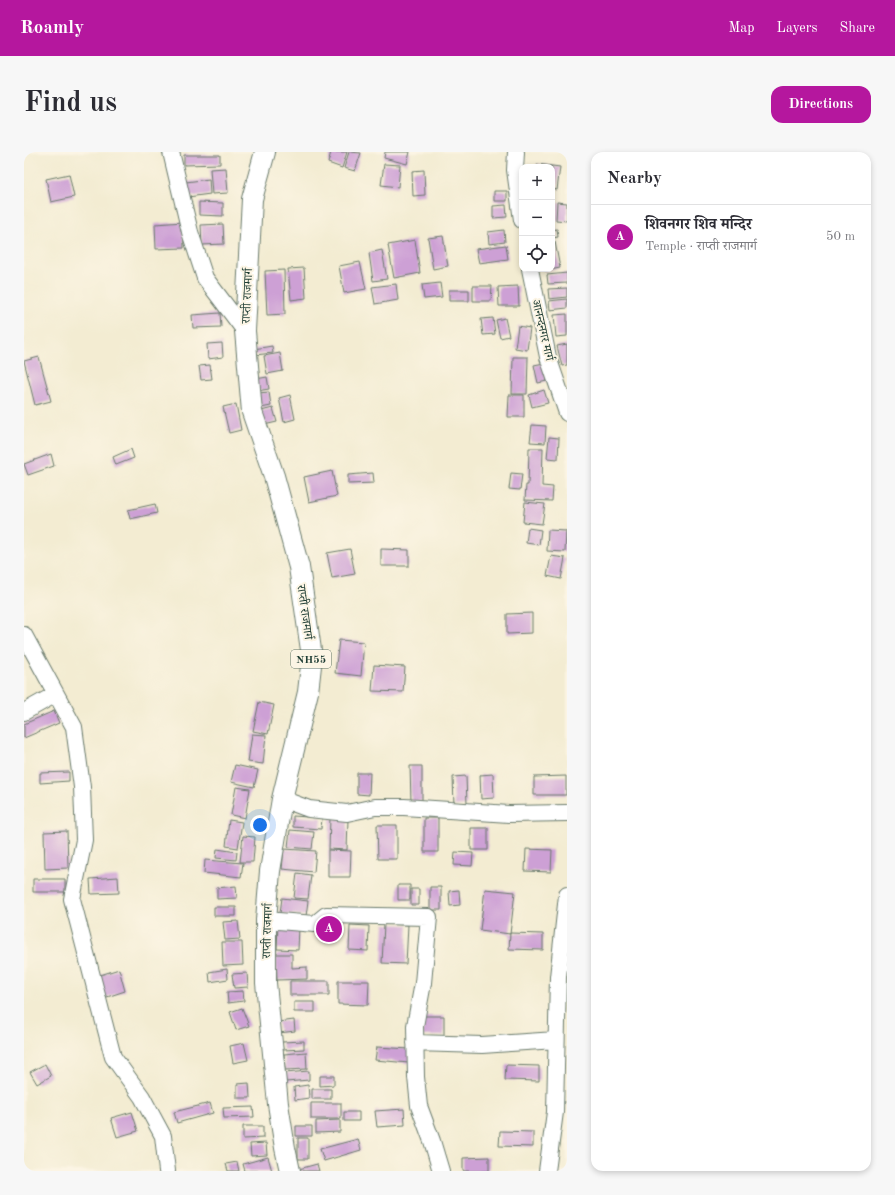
<!DOCTYPE html>
<html lang="en">
<head>
<meta charset="utf-8">
<style>
	body { margin:0; font-family:"Old Standard TT","Noto Serif Devanagari",serif; background:#f7f7f7; color:#2b2b33 }
	.controls { position:absolute; right:12px; top:12px; display:grid; overflow:hidden; border-radius:8px; box-shadow:0 2px 6px #0003 }
	.controls button { width:36px; height:36px; display:grid; place-items:center; padding:0; border:0; border-bottom:1px solid #e1e1e2; background:#fff; color:#2b2b33; font:20px sans-serif }
	.you { position:absolute; left:236px; top:673px; width:14px; height:14px; margin:-10px; border:3px solid #fff; border-radius:50%; background:#1a73e8; box-shadow:0 0 0 6px #1a73e833 }
	.badge { display:grid; place-items:center; width:26px; height:26px; border-radius:50%; background:#b5179e; color:#fff; font-size:13px; font-weight:700 }
	.pin { position:absolute; translate:-50% -50%; border:2px solid #fff; box-shadow:0 1px 4px #0006 }
	.list { margin:0; padding:0; list-style:none }
	h2 { display:flex; justify-content:space-between; align-items:center; height:52px; margin:0; padding:0 16px; font-size:17px }
	h2 small { font-size:13px; font-weight:400; color:#7c7c81 }
	.list li { display:grid; grid-template-columns:26px 1fr auto; gap:12px; align-items:center; box-sizing:border-box; height:64px; padding:0 16px; border-top:1px solid #e1e1e2 }
	.list b { display:block; font-size:15px; white-space:nowrap }
	.list p { margin:0; font-size:13px; white-space:nowrap; color:#7c7c81 }
	.list em { font-size:13px; font-style:normal; color:#7c7c81 }
	.icon { flex:none; width:22px; height:22px; fill:none; stroke:currentColor; stroke-width:2; stroke-linecap:round; stroke-linejoin:round }
	.map { position:relative; flex:none; width:543px; height:1019px; overflow:hidden; border-radius:12px }
	header { display:flex; align-items:center; gap:24px; box-sizing:border-box; height:56px; padding:0 20px; background:#b5179e; color:#fff }
	header strong { font-size:19px }
	nav { display:flex; gap:22px; margin-inline-start:auto; font-size:14px }
	.intro { display:flex; align-items:center; justify-content:space-between; box-sizing:border-box; height:96px; padding:0 24px }
	h1 { margin:0; font-size:28px }
	.button { padding:10px 18px; border-radius:12px; background:#b5179e; color:#fff; font-size:14px; font-weight:700 }
	main { display:flex; gap:24px; padding:0 24px }
	aside { flex:1; background:#fff; border-radius:12px; box-shadow:0 2px 6px #0003 }
	.map>svg:first-child { display:block }
	.building { fill:#cda0d5 }
	.lines { fill:none; stroke-linecap:round; stroke-linejoin:round }
	.minor-casing { stroke:#697a6b; stroke-width:18 }
	.major-casing { stroke:#697a6b; stroke-width:22 }
	.minor { stroke:#fff; stroke-width:16 }
	.major { stroke:#fff; stroke-width:20 }
	.labels { text-anchor:middle; stroke-width:4; stroke-linejoin:round; paint-order:stroke }
	.shield { fill:#fcf5e5; stroke:#617469; stroke-width:1 }
	.shield-label { font-size:11px; font-weight:bold; fill:#1f3d34 }
	.street-label { font-size:12px; fill:#1f3d34; stroke:#fcf5e5 }
</style>
</head>
<body>
<header>
<strong>Roamly</strong>
<nav><a>Map</a><a>Layers</a><a>Share</a></nav>
</header>
<div class="intro"><h1>Find us</h1><a class="button">Directions</a></div>
<main>
<div class="map">
<svg width="543" height="1019" viewBox="0 0 543 1019">
	<rect width="100%" height="100%" fill="#fcf5e5"/>
	<filter id="ink" filterUnits="userSpaceOnUse"><feTurbulence type="fractalNoise" baseFrequency=".025" numOctaves="2"/><feDisplacementMap in="SourceGraphic" scale="8" xChannelSelector="R" yChannelSelector="G"/><feConvolveMatrix kernelMatrix="1 2 1 2 8 2 1 2 1" color-interpolation-filters="sRGB"/></filter>
	<filter id="wash" filterUnits="userSpaceOnUse"><feTurbulence type="fractalNoise" baseFrequency=".012" numOctaves="4" result="noise"/><feDisplacementMap in="SourceGraphic" scale="16" xChannelSelector="R" yChannelSelector="G"/><feGaussianBlur stdDeviation="0.9" result="paint"/><feColorMatrix in="noise" values="0 0 0 0 0 0 0 0 0 0 0 0 0 0 0 0 0 1.4 0 .05"/><feComposite in="paint" operator="in"/></filter>
	<g filter="url(#wash)">
		<rect width="100%" height="100%" fill="#f3ecd2"/>
		<g id="blocks">
			<path class="building" d="M307 0H323L318 16 304 11Z
				M325 0 337 1 331 19 320 16Z
				M361 0H386L383 12 360 6Z
				M160 3H196V12L160 13Z
				M360 12 376 13 374 35 357 33Z
				M513 12 536 15 533 38 528 37V15H513Z
				M202 16 204 41 188 42 186 17Z
				M400 18 401 43 389 44 388 19Z
				M45 22 50 45 27 50 22 27Z
				M185 27 186 42 164 45 162 30Z
				M470 39H483V49H470Z
				M175 50 199 51V64L175 63Z
				M533 50 543 51V69L532 68Z
				M482 53 483 65 469 66V54Z
				M159 70 160 96 132 97 131 72Z
				M199 72 200 92 178 93 177 73Z
				M533 77 534 85 528 86V78Z
				M480 78 481 90 465 92 464 80Z
				M419 84 424 114 409 117 404 86Z
				M391 88 396 121 370 126 364 93Z
				M531 90 536 116 521 119V117H528V91Z
				M482 93 484 107 455 111 452 97Z
				M358 98 363 127 349 129 345 101Z
				M336 110 342 137 320 141 315 114Z
				M280 116 282 146 267 148 264 117Z
				M260 118 261 162 243 163 241 119Z
				M543 121V131L524 132 523 123Z
				M416 131 418 145 400 147 398 133Z
				M372 132 374 148 351 152 348 135Z
				M449 134H468L467 149H449Z
				M494 134 495 154H475L474 135Z
				M543 136V145L525 147 524 137Z
				M425 138H445V149H425Z
				M543 147V156L526 158 525 149Z
				M196 161 197 175 169 176 168 163Z
				M543 162V184L532 185 530 163Z
				M469 166 471 182 459 183 457 167Z
				M481 166 485 184 476 186 472 168Z
				M494 174 506 176 503 198 491 196Z
				M198 191 199 205 184 207 183 192Z
				M543 192V213L538 214 533 194Z
				M248 194 249 201 231 203 230 197Z
				M256 201 259 219 243 222 240 204Z
				M15 205 27 249 11 253 0 209Z
				M489 205H504L503 242H488Z
				M520 211 523 229 514 231 510 213Z
				M186 213 188 227 177 228 175 214Z
				M243 225 245 237 233 239 232 227Z
				M520 238 524 251 508 255 505 243Z
				M245 240 247 254 237 256 234 241Z
				M266 243 271 267 260 270 255 246Z
				M485 243H500V265H484Z
				M212 252 217 278 205 281 199 255Z
				M249 256 253 270 240 273 237 259Z
				M508 273 522 274 521 291 506 290Z
				M525 285 535 286 534 307 523 306Z
				M505 296H519L518 334 529 335 528 349 501 348 502 333H504Z
				M107 297 110 306 92 313 89 305Z
				M27 302 30 314 4 323 0 312Z
				M308 319 313 344 285 350 280 325Z
				M349 321 350 331 324 332V323Z
				M487 321 498 322 496 338 485 337Z
				M501 350 521 352 518 372 499 370Z
				M131 352 133 361 106 367 104 358Z
				M504 376 517 378 515 393 502 391Z
				M524 378 542 379 541 400 523 399Z
				M326 397 331 422 308 426 303 401Z
				M357 397 385 398V414H357Z
				M527 404 541 406 537 427 523 424Z
				M508 461V481L483 482V462Z
				M315 488 340 490 337 524 311 521Z
				M350 513 381 515 379 540 348 539Z
				M235 550 250 553 244 582 229 579Z
				M30 559 35 571 0 586V572Z
				M228 582 242 583 239 612 224 610Z
				M211 613 234 618 230 635 207 630Z
				M386 614H398V649L387 650Z
				M45 620V629L16 631V621Z
				M333 621H346L345 643 333 642Z
				M469 622 470 646 457 647 456 623Z
				M442 624 443 653 430 654 429 625Z
				M542 624V643H510V625Z
				M212 635 226 637 221 666 207 663Z
				M269 664 298 666 297 677 269 675Z
				M306 666 324 667 323 698 305 697Z
				M400 666H414V700H400Z
				M205 668 218 670 214 696 202 694Z
				M353 673H373V707H354Z
				M447 676H464V698H447Z
				M266 678 290 680 288 697 264 695Z
				M43 679 44 716 21 717 20 680Z
				M219 684 231 685 229 710H216Z
				M193 697 213 700 212 708 192 706Z
				M260 697 292 699 290 720 258 717Z
				M502 697 528 698 527 720 501 719Z
				M304 698 327 699 326 725H304Z
				M431 700 449 701 448 714 430 713Z
				M181 708 219 711 217 725 180 721Z
				M273 721 287 723 284 747 270 746Z
				M94 725 95 741 67 742 66 727Z
				M9 727H41V740H9Z
				M374 733H386V748H374Z
				M212 734 213 746 193 747V736Z
				M406 735H417V758H406Z
				M387 737H395V753H387Z
				M461 737 491 740 486 782 456 778Z
				M435 738 436 753 426 754 425 739Z
				M258 746 284 749 282 764 256 761Z
				M190 755H212V764H190Z
				M214 769 216 787 201 788 199 770Z
				M302 770 313 771 312 781 301 780Z
				M360 772 384 773 382 812 358 811Z
				M326 773 345 774 344 799 325 798Z
				M254 774 275 775 274 798 253 797Z
				M486 781 519 782V798L485 797Z
				M198 790H218L219 813 199 814Z
				M252 802H268V816L283 815V827L253 828Z
				M95 817 101 839 80 846 73 824Z
				M203 817 204 827 186 830 185 820Z
				M223 821 224 835 210 836 208 822Z
				M266 829H305V843H266Z
				M314 829H345L344 853 314 852Z
				M219 839 220 849 204 851 203 840Z
				M270 850H291V860H270Z
				M218 856 225 874 212 878 206 860Z
				M400 864H420V884H399Z
				M270 868 271 879 255 881 254 870Z
				M280 889V897L259 898 258 890Z
				M220 891 224 908 209 911 206 894Z
				M353 895 386 897 385 911 351 908Z
				M282 900 283 917 261 918 260 902Z
				M21 912 27 924 13 932 6 920Z
				M482 913 515 914V929L481 928Z
				M285 919V928L262 930 261 921Z
				M296 924H310V933L296 934Z
				M225 931 226 946H213V932Z
				M284 933 285 946 271 948 270 935Z
				M288 937H307V947H288Z
				M186 951 189 961 153 971 150 960Z
				M287 951H317V967H287Z
				M229 955 230 965 200 966 199 956Z
				M380 957 381 973 353 975 351 959Z
				M108 960 114 979 93 985 87 966Z
				M320 960H335V969H320Z
				M316 968V980L292 981V969Z
				M219 974H239V986L219 987Z
				M272 974H288V984H272Z
				M476 979 509 980V995L475 994Z
				M274 986H284V1007H274Z
				M334 987 337 998 300 1009 296 997Z
				M242 991 243 1003 227 1004 226 992Z
				M244 1005 248 1019H221L219 1012Z
				M465 1005V1019H439V1006Z
				M213 1010 215 1019H204L202 1012Z
				M293 1012 295 1019H276L275 1017Z"/>
		</g>
	</g>
	<g filter="url(#ink)">
		<use href="#blocks" fill-opacity="0" stroke="#697a6b" stroke-width="1"/>
		<g class="lines">
			<defs>
				<path id="minor" d="M147 0 166 80 181 126 221 179
					M492 0 491 18 498 68
					M506 117 524 205 543 261
					M0 483 50 575 58 635 60 688 48 747 89 905 118 945 139 984 143 1019
					M0 560 32 542
					M258 647 285 657 323 661 351 655H380L485 662 543 661
					M242 768 291 772 302 763 405 765 399 831 391 874 392 925 395 954 408 989 417 1019
					M391 891 458 893 532 888
					M523 1019 531 960 534 825 543 743"/>
				<path id="major" d="M241 0 228 47 221 179 228 260 250 324 275 415 288 505 284 540 258 647 246 719 242 768V831L254 952 261 996 266 1019"/>
			</defs>
			<use href="#minor" class="minor-casing"/>
			<use href="#major" class="major-casing"/>
			<use href="#minor" class="minor"/>
			<use href="#major" class="major"/>
		</g>
	</g>
	<g class="labels">
		<rect class="shield" x="267" y="498" width="40" height="18" rx="3"/>
		<g class="shield-label">
			<text x="287" y="511">NH55</text>
		</g>
		<g class="street-label">
			<text transform="translate(223 144) rotate(-87)" y="4">राप्ती राजमार्ग</text>
			<text transform="translate(519 178) rotate(77)" y="4">आनन्दनगर मार्ग</text>
			<text transform="translate(281 460) rotate(82)" y="4">राप्ती राजमार्ग</text>
			<text transform="translate(243 779) rotate(-88)" y="4">राप्ती राजमार्ग</text>
		</g>
	</g>
</svg>
<div class="controls">
<button>+</button>
<button>−</button>
<button><svg class="icon" aria-label="locate" viewBox="0 0 24 24"><circle cx="12" cy="12" r="6"/><path d="M12 2v4M12 18v4M2 12h4M18 12h4"/></svg></button>
</div>
<div class="you"></div>
<div class="pin badge" style="left:305px;top:777px">A</div>
</div>
<aside>
<h2>Nearby<small></small></h2>
<ul class="list">
<li><span class="badge">A</span><div><b>शिवनगर शिव मन्दिर</b><p>Temple · राप्ती राजमार्ग</p></div><em>50 m</em></li>
</ul>
</aside>
</main>
</body>
</html>
